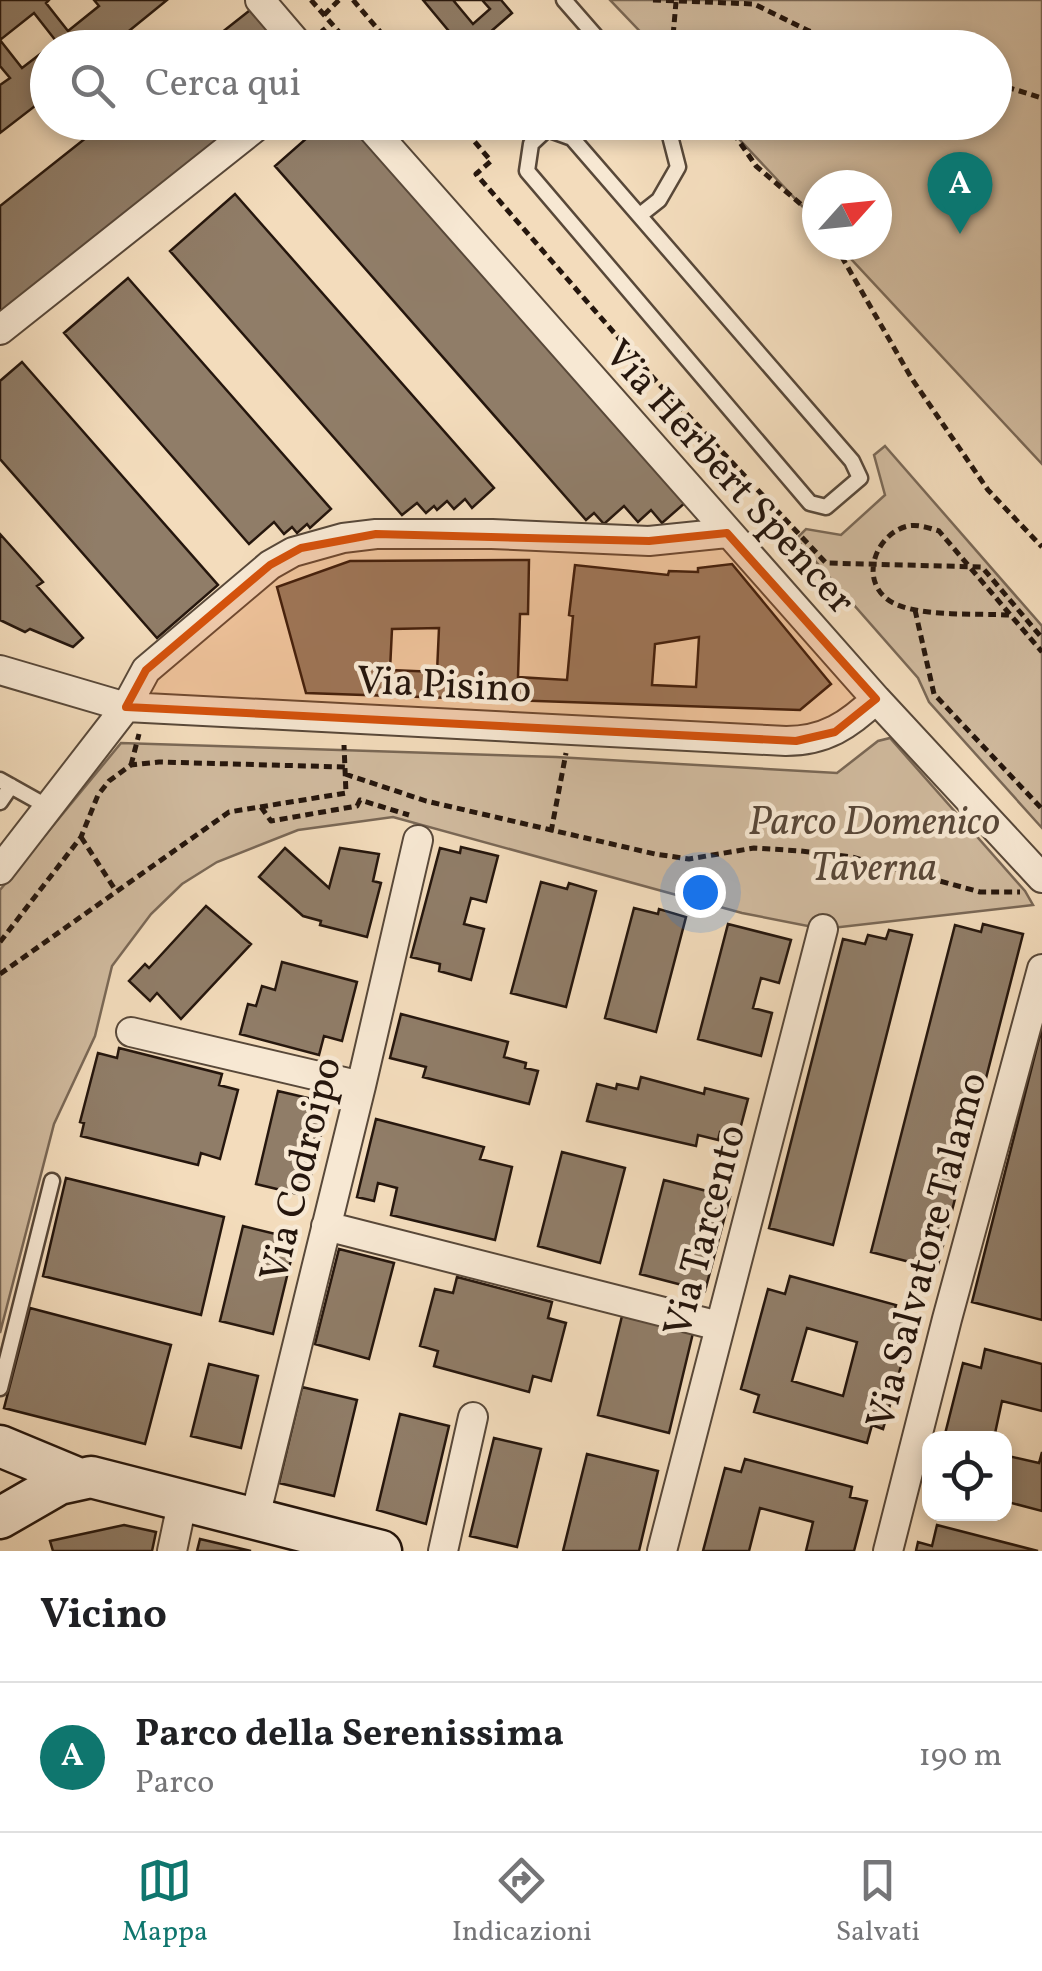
<!DOCTYPE html>
<html lang="it">
<head>
<meta charset="utf-8">
<style>
	body { margin:0; font-family:Vollkorn,serif; background:#f6f6f6; color:#202124 }
	.controls { position:absolute; right:30px; bottom:30px; display:grid; overflow:hidden; border-radius:20px; box-shadow:0 5px 15px #0003 }
	.controls button { width:90px; height:90px; display:grid; place-items:center; padding:0; border:0; border-bottom:2px solid #e0e0e0; background:#fff; color:#202124; font:50px sans-serif }
	.compass { position:absolute; left:802px; top:170px; width:90px; height:90px; border-radius:50%; background:#fff; box-shadow:0 5px 15px #0003; rotate:63deg }
	.you { position:absolute; left:700px; top:892px; width:35px; height:35px; margin:-25px; border:8px solid #fff; border-radius:50%; background:#1a73e8; box-shadow:0 0 0 15px #1a73e833 }
	.badge { display:grid; place-items:center; width:65px; height:65px; border-radius:50%; background:#0f766e; color:#fff; font-size:32px; font-weight:700 }
	.pin { position:absolute; translate:-50% -82px; filter:drop-shadow(0 2px 5px #0008) }
	.pin::after { content:''; position:absolute; top:52px; width:35px; height:30px; background:inherit; clip-path:polygon(0 0,100% 0,50% 100%) }
	.list { margin:0; padding:0; list-style:none }
	h2 { display:flex; justify-content:space-between; align-items:center; height:130px; margin:0; padding:0 40px; font-size:42px }
	h2 small { font-size:32px; font-weight:400; color:#757577 }
	.list li { display:grid; grid-template-columns:65px 1fr auto; gap:30px; align-items:center; box-sizing:border-box; height:150px; padding:0 40px; border-top:2px solid #e0e0e0 }
	.list b { display:block; font-size:38px; white-space:nowrap }
	.list p { margin:0; font-size:32px; white-space:nowrap; color:#757577 }
	.list em { font-size:32px; font-style:normal; color:#757577 }
	.icon { flex:none; width:55px; height:55px; fill:none; stroke:currentColor; stroke-width:2; stroke-linecap:round; stroke-linejoin:round }
	.map { position:relative; flex:none; width:1042px; height:1551px; overflow:hidden }
	.search { position:absolute; background:#fff; box-shadow:0 5px 15px #0003; left:30px; right:30px; top:30px; height:110px; display:flex; align-items:center; gap:25px; box-sizing:border-box; padding:0 35px; border-radius:55px; color:#757577; font-size:38px }
	.sheet { height:280px; background:#fff }
	nav { display:flex; justify-content:space-around; align-items:center; box-sizing:border-box; height:140px; border-top:2px solid #e0e0e0; background:#fff; font-size:28px; color:#757577 }
	nav a { display:grid; justify-items:center; gap:5px }
	nav .on { color:#0f766e }
	.map>svg:first-child { display:block }
	.green { fill:#d0ba9e; stroke:#7a6856; stroke-width:2.5 }
	.building { fill:#907d68; stroke:#25160d; stroke-width:2.5; fill-rule:evenodd }
	.lines { fill:none; stroke-linecap:round; stroke-linejoin:round }
	.lane-casing { stroke:#584839; stroke-width:19 }
	.street-casing { stroke:#584839; stroke-width:32 }
	.secondary-casing { stroke:#25160d; stroke-width:45 }
	.path { stroke:#25160d; stroke-width:5; stroke-dasharray:8 5; stroke-linecap:butt }
	.lane { stroke:#f7e8d3; stroke-width:14 }
	.street { stroke:#f7e8d3; stroke-width:28 }
	.secondary { stroke:#f7e8d3; stroke-width:40 }
	.marked { fill:#d4520c; fill-opacity:0.2; stroke:#d4520c; stroke-width:8; stroke-linejoin:round }
	.labels { text-anchor:middle; stroke-width:9; stroke-linejoin:round; paint-order:stroke }
	.street-label { font-size:40px; fill:#25160d; stroke:#f7e8d3 }
	.park-label { font-size:40px; font-style:italic; fill:#584738; stroke:#f7e8d3 }
</style>
</head>
<body>
<div class="map">
<svg width="1042" height="1551" viewBox="0 0 1042 1551">
	<rect width="100%" height="100%" fill="#f3dcbc"/>
	<filter id="stains"><feTurbulence type="fractalNoise" baseFrequency=".002" numOctaves="4"/><feColorMatrix values="0 0 0 0 .2 0 0 0 0 .09 0 0 0 0 .02 0 0 0 .5 -.17"/></filter>
	<radialGradient id="worn" r=".72"><stop offset=".6" stop-color="#630" stop-opacity="0"/><stop offset="1" stop-color="#630" stop-opacity=".3"/></radialGradient>
	<path class="green" d="M610 0H1042V464L838 245H877V185H817V222L724 123 994 122V48L655 47Z
		M885 446 1042 626V828L929 702 918 678 796 539 806 529 841 535 885 495 874 455Z
		M890 738 1025 891 1033 905 823 929 742 913 393 817 298 830 217 862 182 884 151 914 112 966 95 1036 54 1124 0 1333V890L121 743 556 757 837 773 878 741Z"/>
	<path class="building" d="M0 0H49L46 3 68 31 99 6 94 0H167L108 48H48L56 41 34 13 0 40Z
		M423 0H501L512 13 472 48H463Z
		M453 0H482L490 9 473 24Z
		M254 7 286 48H202Z
		M0 40 22 68 48 48V96L0 133V85L10 78 0 66Z
		M106 122H243L0 313V206Z
		M325 122H352L686 502 662 523 651 510 638 522 624 506 604 524 594 513 586 520 275 166Z
		M235 194 494 488 472 508 465 499 454 509 447 501 437 510 434 506 426 513 417 503 402 515 170 251Z
		M128 278 331 509 310 528 307 524 297 533 292 527 284 534 274 522 249 544 64 333Z
		M22 362 218 585 157 638 0 459V381Z
		M0 534 43 582 37 586 83 638 73 647 30 629 25 632 0 620Z
		M529 560 528 614H520L518 677 567 680 573 616 569 615 575 565 668 575 669 571 698 572V568L732 564 831 684 800 710 306 693 277 587 350 561ZM439 628 437 672 390 670 392 629ZM699 637 696 687 652 685 655 644Z
		M461 847 498 856 486 902 471 898 464 924 484 929 471 980 439 971 440 964 411 957 440 848 460 853Z
		M285 848 329 888 340 848 379 854 373 881 381 883 367 937 320 925 321 921 303 916 259 877Z
		M541 882 567 889 569 883 596 891 566 1007 511 993Z
		M206 906 251 944 181 1019 157 993 150 1001 129 981 145 964 149 968Z
		M634 908 658 914 659 909 686 917 656 1032 605 1018Z
		M728 924 791 940 779 983 761 978 753 1008 772 1013 761 1056 698 1039Z
		M983 924 1023 934 937 1269 871 1252 955 925 981 932Z
		M889 930 912 935 833 1245 769 1228 843 939 865 944 868 935 886 939Z
		M282 962 357 982 342 1041 324 1036 319 1055 240 1034 248 1004 256 1006 262 986 275 990Z
		M401 1014 508 1042 504 1057 526 1063 525 1068 538 1071 529 1104 423 1077 426 1067 390 1058Z
		M1042 1027V1320L972 1302Z
		M119 1048 222 1074 219 1085 238 1090 220 1159 201 1153 198 1165 81 1136 84 1123 80 1122 98 1053 117 1058Z
		M641 1077 704 1094 705 1088 748 1099 738 1137 720 1132 718 1140 698 1135 696 1146 587 1121 597 1084 616 1089 617 1084 638 1089Z
		M278 1091 329 1103 306 1196 256 1184Z
		M376 1119 484 1147 480 1159 512 1167 495 1240 391 1215 397 1188 378 1183 374 1201 357 1197Z
		M562 1152 625 1168 600 1263 538 1246Z
		M66 1178 224 1217 201 1315 43 1276Z
		M664 1180 730 1197 705 1291 640 1274Z
		M243 1226 296 1239 273 1334 220 1321Z
		M339 1249 394 1263 369 1359 315 1344Z
		M790 1276 896 1305 892 1318 913 1324 883 1429 872 1425 867 1443 754 1412 759 1395 741 1389 768 1289 785 1294ZM807 1328 857 1342 843 1396 792 1381Z
		M457 1277 552 1302 548 1318 566 1323 551 1381 533 1376 529 1392 434 1366 438 1351 420 1346 435 1289 453 1293Z
		M30 1308 171 1345 145 1444 4 1408Z
		M622 1316 693 1333 669 1433 598 1415Z
		M985 1349 1042 1364V1411L1002 1401 994 1438H944L963 1363 981 1368Z
		M209 1364 258 1376 241 1448 191 1436Z
		M302 1387 357 1400 334 1496 279 1483Z
		M400 1414 449 1426 426 1524 377 1510Z
		M494 1438 541 1449 517 1547 470 1536Z
		M1042 1452V1511L1004 1501V1455L1039 1463Z
		M587 1454 658 1471 639 1551H563Z
		M745 1459 852 1487 850 1497 867 1501 854 1551H806L813 1522 760 1508 749 1551H703L725 1468 741 1472Z
		M124 1525 156 1532 152 1551H53L50 1541Z
		M937 1525 1038 1551H916L918 1542 932 1546Z
		M200 1539 251 1551H197Z"/>
	<g class="lines">
		<defs>
			<path id="lane" d="M564 0 606 48
				M547 129 572 138 852 461 860 478 826 507 810 503 527 171 531 144Z
				M640 215 659 200 678 167 669 132 662 122
				M0 780 50 808
				M0 802 11 786
				M0 1388 52 1181"/>
			<path id="street" d="M260 0 301 48
				M366 122 876 699 1042 878
				M0 330 262 122
				M0 670 126 707 786 741C825 741 849 725 876 699
				M0 870 126 707 146 670 270 565 293 552 343 538 376 534H492L649 541 727 533
				M131 1032 361 1086
				M326 1226 719 1326
				M255 1517 361 1086 418 840
				M172 1551 183 1499
				M443 1551 473 1417
				M662 1551 823 929
				M888 1551 947 1319 1042 969"/>
			<path id="secondary" d="M0 1446 77 1478
				M0 1518 59 1484 91 1477 381 1551"/>
		</defs>
		<use href="#lane" class="lane-casing"/>
		<use href="#street" class="street-casing"/>
		<use href="#secondary" class="secondary-casing"/>
		<path class="path" d="M311 0 340 33 332 40 322 28
			M353 0 394 48
			M653 0 754 4 809 31 875 48
			M324 15 339 0
			M672 48 676 2
			M994 83 1042 98
			M458 122 491 161 476 174 656 381 826 563 982 567 1042 638
			M726 122 756 166 817 218
			M835 245 912 379 988 490 1042 547
			M915 610 934 694 1042 809
			M1009 615C978 613 911 618 887 599 859 577 877 533 908 526 918 524 929 528 939 531L1042 652
			M131 765 139 734
			M345 774 426 801 655 854 689 859 754 848 801 851 852 857 980 892H1020
			M261 807 271 821 357 806 360 800 409 815
			M551 832 566 753
			M81 837 116 891
			M0 942 81 837 98 795 109 781 131 765 159 762 345 767
			M0 974 229 812 346 793 344 745"/>
		<use href="#lane" class="lane"/>
		<use href="#street" class="street"/>
		<use href="#secondary" class="secondary"/>
	</g>
	<path class="marked" d="M727 533 876 699 835 732 796 741 126 707 146 670 270 565 301 548 376 534 649 541Z"/>
	<g class="labels">
		<g class="street-label">
			<text transform="translate(731 476) rotate(48)" y="14">Via Herbert Spencer</text>
			<text transform="translate(444 683) rotate(3)" y="14">Via Pisino</text>
			<text transform="translate(299 1169) rotate(-76)" y="14">Via Codroipo</text>
			<text transform="translate(703 1230) rotate(-75)" y="14">Via Tarcento</text>
			<text transform="translate(925 1250) rotate(-75)" y="14">Via Salvatore Talamo</text>
		</g>
		<g class="park-label">
			<text x="874" y="834">Parco Domenico<tspan x="874" dy="46">Taverna</tspan></text>
		</g>
	</g>
	<rect width="100%" height="100%" filter="url(#stains)"/>
	<rect width="100%" height="100%" fill="url(#worn)"/>
</svg>
<div class="controls">
<button><svg class="icon" aria-label="locate" viewBox="0 0 24 24"><circle cx="12" cy="12" r="6"/><path d="M12 2v4M12 18v4M2 12h4M18 12h4"/></svg></button>
</div>
<svg class="compass" viewBox="-18 -18 36 36"><path d="M0-13l5 13h-10z" fill="#e53935"/><path d="M0 13l5-13h-10z" fill="#757577"/></svg>
<div class="you"></div>
<div class="pin badge" style="left:960px;top:234px">A</div>
<div class="search"><svg class="icon" aria-label="search" viewBox="0 0 24 24"><circle cx="10" cy="10" r="6"/><path d="M15 15l6 6"/></svg>Cerca qui</div>
</div>
<section class="sheet">
<h2>Vicino<small></small></h2>
<ul class="list">
<li><span class="badge">A</span><div><b>Parco della Serenissima</b><p>Parco</p></div><em>190 m</em></li>
</ul>
</section>
<nav>
<a class="on"><svg class="icon" aria-label="map" viewBox="0 0 24 24"><path d="M3 6l6-2 6 2 6-2v14l-6 2-6-2-6 2zM9 4v14M15 6v14"/></svg>Mappa</a>
<a><svg class="icon" aria-label="directions" viewBox="0 0 24 24"><path d="M12 3l9 9-9 9-9-9zM9 14v-3h6M13 9l2 2-2 2"/></svg>Indicazioni</a>
<a><svg class="icon" aria-label="saved" viewBox="0 0 24 24"><path d="M7 4h10v16l-5-4-5 4z"/></svg>Salvati</a>
</nav>
</body>
</html>
